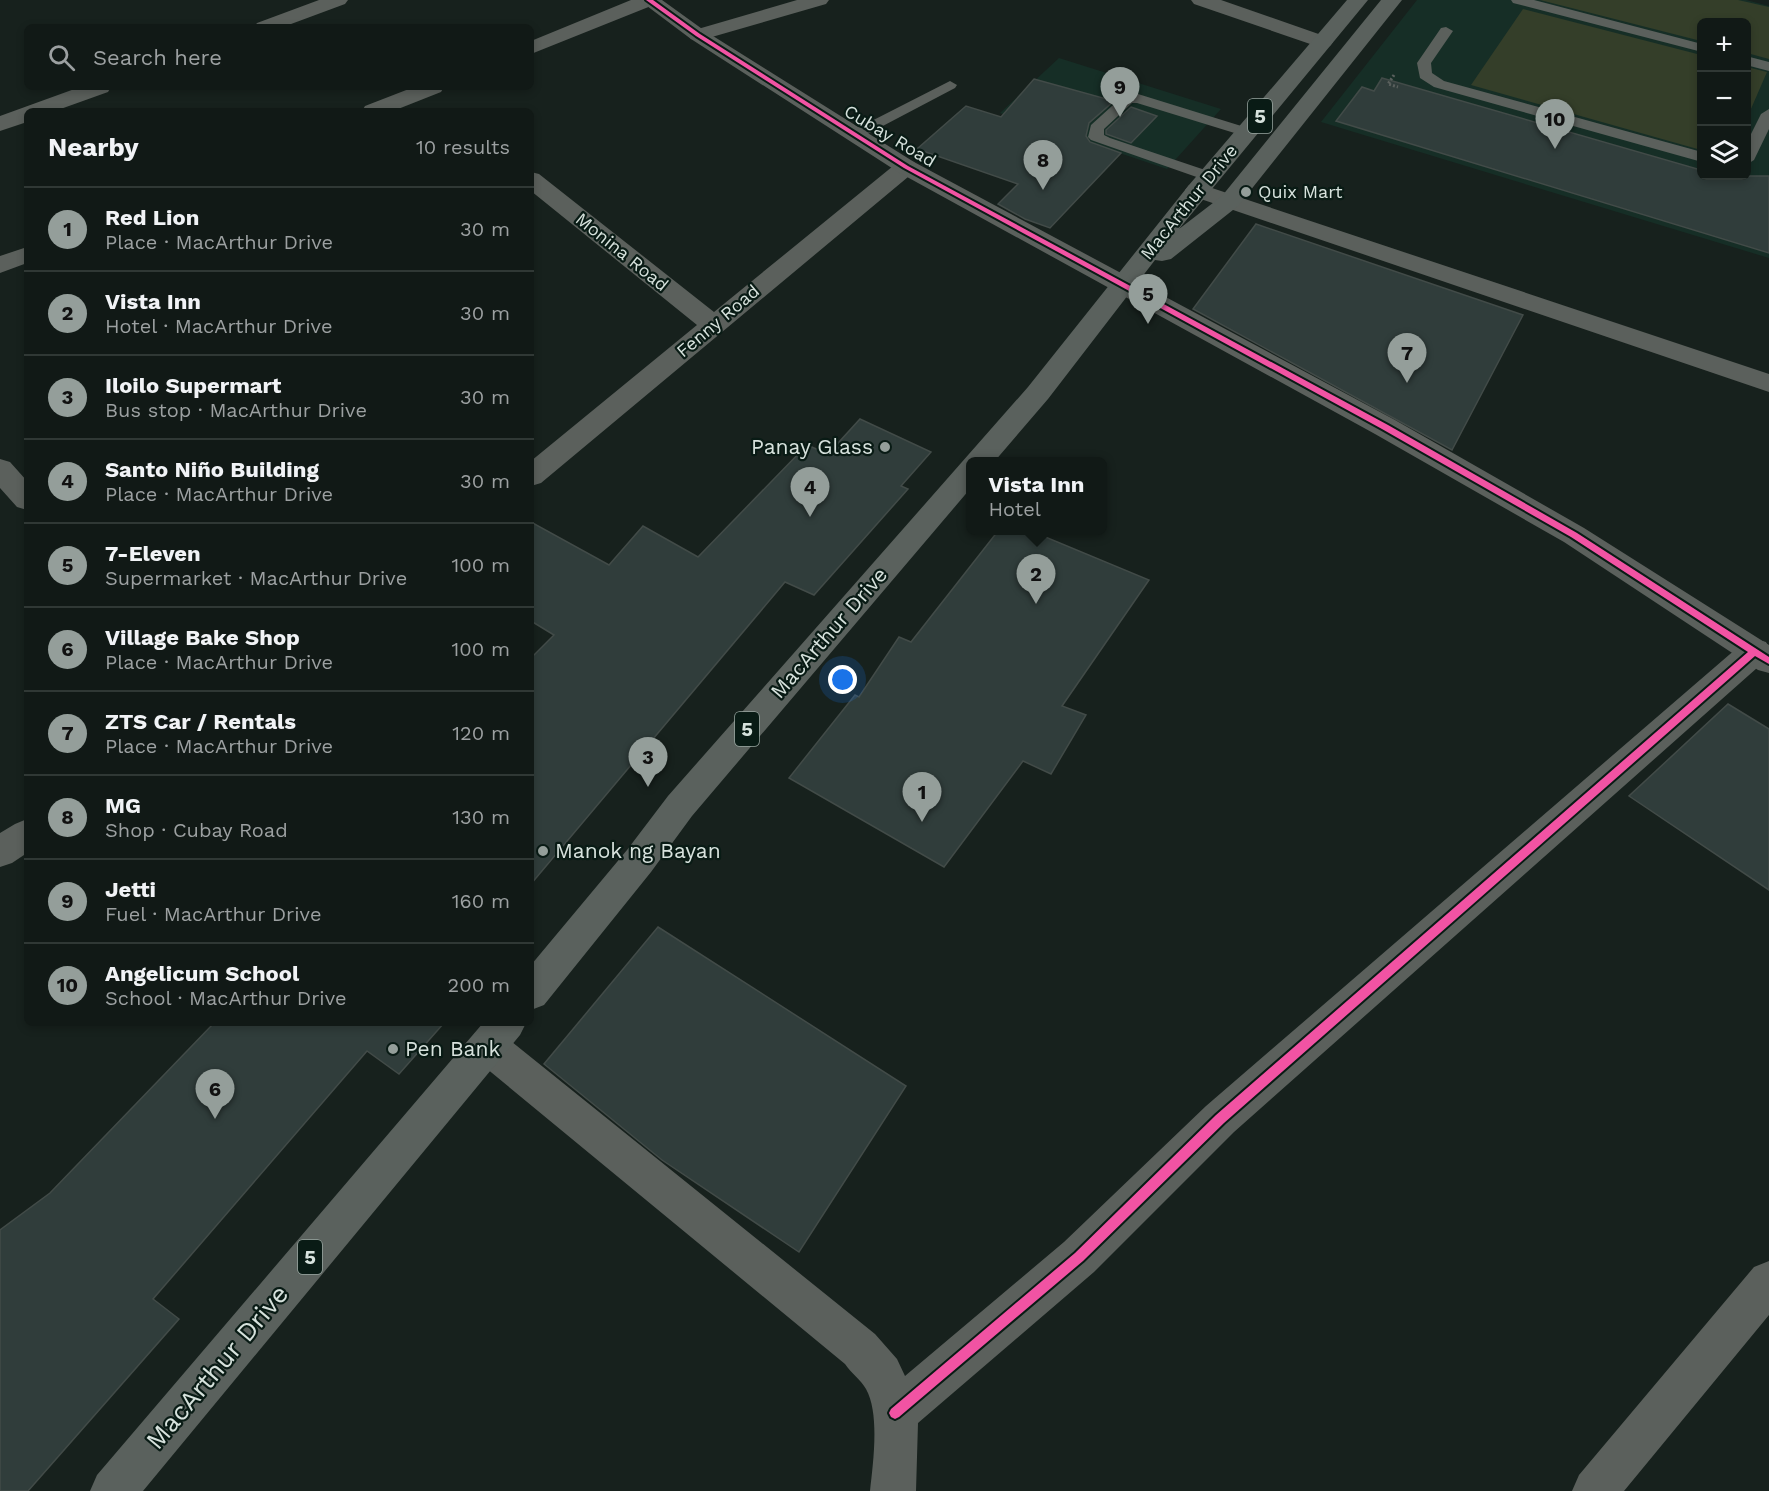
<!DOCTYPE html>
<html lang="en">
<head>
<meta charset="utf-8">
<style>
	body { margin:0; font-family:"Work Sans",sans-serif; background:#1a221f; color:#f1f3f6 }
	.controls { position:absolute; right:18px; top:18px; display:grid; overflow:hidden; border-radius:9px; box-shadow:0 3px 9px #0003 }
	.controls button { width:54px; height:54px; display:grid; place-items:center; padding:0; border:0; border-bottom:2px solid #303835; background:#111916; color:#f1f3f6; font:30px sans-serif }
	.you { position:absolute; left:843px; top:680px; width:21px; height:21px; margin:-15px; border:4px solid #fff; border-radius:50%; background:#1a73e8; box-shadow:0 0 0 9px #1a73e833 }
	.badge { display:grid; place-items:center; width:39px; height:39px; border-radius:50%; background:#949e9a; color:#111; font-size:20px; font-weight:700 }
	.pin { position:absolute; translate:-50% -50px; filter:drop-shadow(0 2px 3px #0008) }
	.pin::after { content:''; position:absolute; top:32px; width:21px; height:18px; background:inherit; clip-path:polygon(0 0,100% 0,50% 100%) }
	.popup { position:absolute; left:966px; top:457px; width:141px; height:78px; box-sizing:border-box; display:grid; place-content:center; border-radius:9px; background:#111916; filter:drop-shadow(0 2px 4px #0005); font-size:20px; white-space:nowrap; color:#9ca0a1 }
	.popup b { font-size:22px; color:#f1f3f6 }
	.popup::after { content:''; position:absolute; left:50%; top:100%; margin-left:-12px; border:12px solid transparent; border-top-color:#111916 }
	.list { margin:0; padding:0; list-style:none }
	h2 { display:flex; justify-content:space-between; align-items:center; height:78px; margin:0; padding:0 24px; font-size:26px }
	h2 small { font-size:20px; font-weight:400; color:#9ca0a1 }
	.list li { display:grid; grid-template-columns:39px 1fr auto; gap:18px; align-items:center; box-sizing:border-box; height:84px; padding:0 24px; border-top:2px solid #303835 }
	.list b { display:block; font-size:22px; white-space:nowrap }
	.list p { margin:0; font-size:20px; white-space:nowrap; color:#9ca0a1 }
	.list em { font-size:20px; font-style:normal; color:#9ca0a1 }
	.icon { flex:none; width:33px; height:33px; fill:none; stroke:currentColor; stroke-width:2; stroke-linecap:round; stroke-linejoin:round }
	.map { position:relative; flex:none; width:1769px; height:1491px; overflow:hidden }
	.search { position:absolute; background:#111916; box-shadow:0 3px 9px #0003; left:24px; top:24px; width:510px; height:66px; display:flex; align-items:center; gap:15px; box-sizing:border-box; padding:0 21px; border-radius:9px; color:#9ca0a1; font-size:22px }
	.panel { position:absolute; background:#111916; box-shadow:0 3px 9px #0003; left:24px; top:108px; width:510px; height:918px; border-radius:9px }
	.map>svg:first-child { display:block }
	.built { fill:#162e26; fill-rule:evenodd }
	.green { fill:#343e29 }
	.building { fill:#303d3b; stroke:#424b48; stroke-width:1.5 }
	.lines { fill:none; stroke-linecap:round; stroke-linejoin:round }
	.path { stroke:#5a605d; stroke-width:3; stroke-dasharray:2 2; stroke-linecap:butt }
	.service { fill:#5b605c; fill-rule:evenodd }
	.minor { fill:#5b605c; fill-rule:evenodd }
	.tertiary { fill:#5b605c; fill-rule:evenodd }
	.primary { fill:#5a615d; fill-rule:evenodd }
	.cycleway-casing { stroke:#091b15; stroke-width:4 }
	.cycleway { fill:#f153a3; fill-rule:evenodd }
	.poi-dot { fill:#949e9a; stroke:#091b15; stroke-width:2 }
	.labels { text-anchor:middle; stroke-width:4.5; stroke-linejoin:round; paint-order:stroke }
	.far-street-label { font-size:18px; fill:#d7e2dd; stroke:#091b15 }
	.far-poi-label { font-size:18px; fill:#d7e2dd; stroke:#091b15; text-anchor:start }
	.shield { fill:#091b15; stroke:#99a6a1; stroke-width:1.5 }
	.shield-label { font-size:20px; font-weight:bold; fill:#d7e2dd }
	.poi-label { font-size:21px; fill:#d7e2dd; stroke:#091b15; text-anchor:start }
	.street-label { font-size:21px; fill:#d7e2dd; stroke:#091b15 }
	.near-street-label { font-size:26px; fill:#d7e2dd; stroke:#091b15 }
</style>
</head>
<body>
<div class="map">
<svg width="1769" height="1491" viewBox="0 0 1769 1491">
	<rect width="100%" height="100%" fill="#17211d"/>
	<path class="built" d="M1417 0H1746L1769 6V258L1321 122ZM1702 22H1746V176H1702Z
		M1059 58 1221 109 1167 169 1000 113Z"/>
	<path class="green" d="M1540 0H1738L1769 7V59L1747 53 1746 22H1702L1701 41Z
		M1523 9 1701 55V150L1471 85Z
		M1747 67 1767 72 1747 118 1746 67Z"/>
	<path class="building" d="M1382 78 1701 170V176H1769V253L1336 121 1362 87 1374 91Z
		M1034 79 1114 101 1089 123 1086 136 1090 142 1121 153 1050 228 1025 219 998 204 1018 184 917 149 966 106 1001 117Z
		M1131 107 1157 116 1131 143 1106 134V130Z
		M1256 224 1523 315 1452 450 1193 309Z
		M860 419 931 452 901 486 908 489 814 595 785 582 531 884V658L554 635 531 621V522L609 565 643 526 698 557 807 445 828 454Z
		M998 531H1031L1149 580 1062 706 1086 715 1051 774 1023 761 944 867 789 778 855 695 859 697 899 637 911 642Z
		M1728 704 1769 729V890L1629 796Z
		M658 927 906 1086 799 1252 662 1160 544 1064Z
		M214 1023H444L399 1074 367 1051 153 1299 179 1319 28 1491H0V1230L50 1193Z"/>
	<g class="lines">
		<path class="path" d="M1394 75 1388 84 1398 87"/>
		<path class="service" d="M1511 0H1534L1702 44V52L1513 3Z
			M1446 27 1453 31 1431 63 1432 73 1444 81 1702 152V162L1434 87 1420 78 1417 63 1441 28Z
			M1746 56 1769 62V71L1746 65Z
			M950 81 957 85 955 88 860 138H850L847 135 850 132Z
			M1138 94 1251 129 1254 132 1246 137 1241 135 1137 103H1132L1104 129V135L1110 138 1214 173 1216 176 1214 179 1208 181 1091 140 1088 137 1091 125 1123 96Z
			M1769 109V129L1754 160 1746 165V144L1761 114Z"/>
		<path class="minor" d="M319 0H348L345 4 283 27H254L257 23Z
			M631 0H659L656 4 531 54V41Z
			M797 0H829L826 4 698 41 691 39 688 35 691 31Z
			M1191 0H1221L1330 38 1333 42 1330 46 1323 48 1316 46 1194 4Z
			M80 87H111L108 92 55 111H27V122L0 131V116Z
			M414 87H444L441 92 393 111H362L365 106Z
			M906 160 914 162 918 167 914 172 541 483 531 486V461L697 325 531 191V172L539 174 714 312 898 162Z
			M1197 183 1769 374V392L1189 195 1185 190 1189 185Z
			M27 247V263L0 273V256Z
			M0 459 10 462 27 481V510L17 507 0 488Z
			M1755 639 1766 642 1769 648 1766 660 1234 1132 1094 1272 918 1423 916 1491H870C873 1463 880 1414 866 1389 861 1380 851 1373 845 1364L475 1059 469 1046 475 1033 488 1028 501 1033 875 1334 897 1359 905 1376 1064 1242 1206 1106 1744 642Z
			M27 819V853L12 863 0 867V833L15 824Z
			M1769 1261V1315L1624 1491H1572L1579 1475 1754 1267Z"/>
		<path class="tertiary" d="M639 0H662L705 31 914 162 1395 420 1584 528 1769 645V673L1758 670 1564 542 1375 434 898 172 691 39Z"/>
		<path class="primary" d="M1347 0H1368L1179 229 1222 196 1381 0H1402L1238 206 1171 259 1162 261 1155 260 1048 399 994 462H970V489L692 816 651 872 544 1005 531 1010V965L627 850 668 796 1028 387 1189 185Z
			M483 1023H526L520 1035 143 1491H90L97 1475Z"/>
		<defs>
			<path id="cycleway" d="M646 0H653L700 34 908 166 1388 425 1577 533 1769 657V664L1755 656 1224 1123 1083 1261 899 1417 895 1419 891 1417 889 1413 891 1409 1075 1253 1216 1115 1748 652 1571 537 1382 429 904 168 696 36Z"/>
		</defs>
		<use href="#cycleway" class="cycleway-casing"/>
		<use href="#cycleway" class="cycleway"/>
	</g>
	<g class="poi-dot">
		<circle cx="1246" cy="192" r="6"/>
		<circle cx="885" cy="447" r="6"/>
		<circle cx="543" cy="851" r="6"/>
		<circle cx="393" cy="1049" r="6"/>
	</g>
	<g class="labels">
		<g class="far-street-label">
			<text transform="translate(890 136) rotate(31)" y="6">Cubay Road</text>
			<text transform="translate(1189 202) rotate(-51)" y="6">MacArthur Drive</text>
			<text transform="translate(622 252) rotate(39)" y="6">Monina Road</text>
			<text transform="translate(718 321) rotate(-40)" y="6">Fenny Road</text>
		</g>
		<g class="far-poi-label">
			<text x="1258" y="198">Quix Mart</text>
		</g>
		<g class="shield">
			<rect x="1248" y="99" width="24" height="34" rx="4.5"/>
			<rect x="735" y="712" width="24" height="34" rx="4.5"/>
			<rect x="298" y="1240" width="24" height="34" rx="4.5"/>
		</g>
		<g class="shield-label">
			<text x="1260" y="123">5</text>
			<text x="747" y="736">5</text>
			<text x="310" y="1264">5</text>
		</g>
		<g class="poi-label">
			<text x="873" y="454" text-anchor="end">Panay Glass</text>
			<text x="555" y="858">Manok ng Bayan</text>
			<text x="405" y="1056">Pen Bank</text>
		</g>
		<g class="street-label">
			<text transform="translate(829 633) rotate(-49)" y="7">MacArthur Drive</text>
		</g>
		<g class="near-street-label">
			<text transform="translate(217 1367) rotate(-50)" y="9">MacArthur Drive</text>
		</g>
	</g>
</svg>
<div class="controls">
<button>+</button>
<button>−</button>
<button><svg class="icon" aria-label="layers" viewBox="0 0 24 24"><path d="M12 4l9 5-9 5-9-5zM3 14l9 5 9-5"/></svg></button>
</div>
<div class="you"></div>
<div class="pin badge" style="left:922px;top:822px">1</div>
<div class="pin badge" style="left:1036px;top:604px">2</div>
<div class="popup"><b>Vista Inn</b>Hotel</div>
<div class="pin badge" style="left:648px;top:787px">3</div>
<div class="pin badge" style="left:810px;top:517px">4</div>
<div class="pin badge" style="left:1148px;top:324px">5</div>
<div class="pin badge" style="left:215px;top:1119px">6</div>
<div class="pin badge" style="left:1407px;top:383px">7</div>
<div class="pin badge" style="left:1043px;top:190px">8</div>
<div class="pin badge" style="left:1120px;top:117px">9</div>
<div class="pin badge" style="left:1555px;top:149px">10</div>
<div class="search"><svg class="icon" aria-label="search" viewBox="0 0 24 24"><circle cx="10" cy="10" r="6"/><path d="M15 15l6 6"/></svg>Search here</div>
<section class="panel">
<h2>Nearby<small>10 results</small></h2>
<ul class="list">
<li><span class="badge">1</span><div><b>Red Lion</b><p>Place · MacArthur Drive</p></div><em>30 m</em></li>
<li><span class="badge">2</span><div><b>Vista Inn</b><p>Hotel · MacArthur Drive</p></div><em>30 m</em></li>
<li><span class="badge">3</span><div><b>Iloilo Supermart</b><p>Bus stop · MacArthur Drive</p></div><em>30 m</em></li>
<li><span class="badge">4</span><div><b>Santo Niño Building</b><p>Place · MacArthur Drive</p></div><em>30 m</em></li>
<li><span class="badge">5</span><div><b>7-Eleven</b><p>Supermarket · MacArthur Drive</p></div><em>100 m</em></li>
<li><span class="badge">6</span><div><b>Village Bake Shop</b><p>Place · MacArthur Drive</p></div><em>100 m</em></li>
<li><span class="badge">7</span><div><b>ZTS Car / Rentals</b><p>Place · MacArthur Drive</p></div><em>120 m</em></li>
<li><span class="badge">8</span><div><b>MG</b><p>Shop · Cubay Road</p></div><em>130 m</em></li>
<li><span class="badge">9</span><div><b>Jetti</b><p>Fuel · MacArthur Drive</p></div><em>160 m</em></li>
<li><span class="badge">10</span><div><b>Angelicum School</b><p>School · MacArthur Drive</p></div><em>200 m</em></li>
</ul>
</section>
</div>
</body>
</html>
